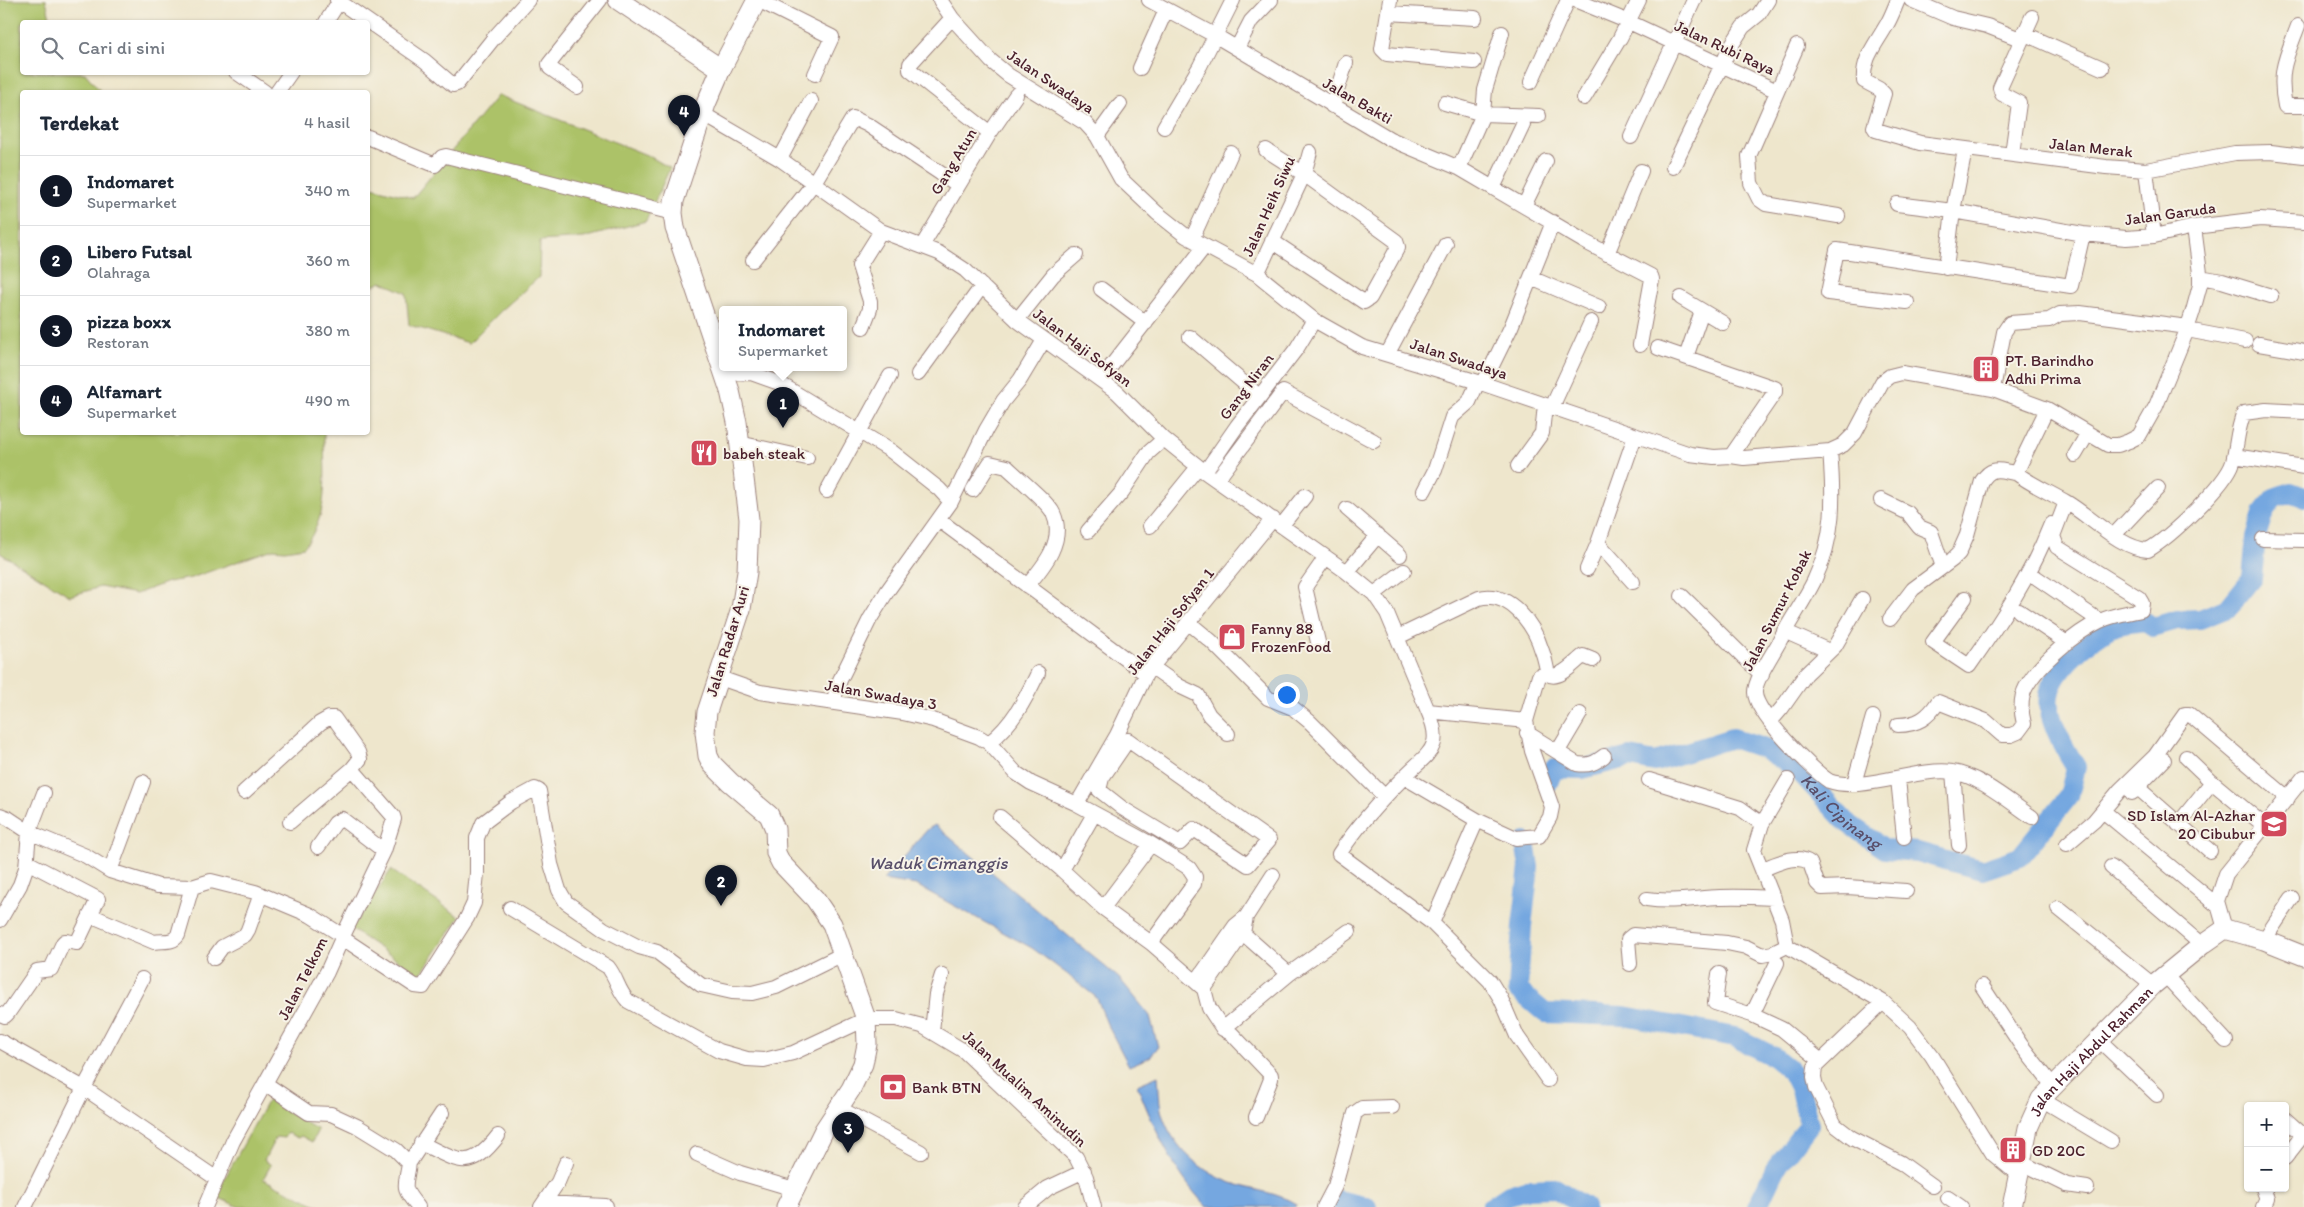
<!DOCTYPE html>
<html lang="id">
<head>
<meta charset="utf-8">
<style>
	body { margin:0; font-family:Itim,sans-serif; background:#f6f6f7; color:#1f2937 }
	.controls { position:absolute; right:15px; bottom:15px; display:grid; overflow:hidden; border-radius:5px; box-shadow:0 1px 4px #0004 }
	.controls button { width:45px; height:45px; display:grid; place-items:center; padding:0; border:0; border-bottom:1px solid #e0e1e3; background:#fff; color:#1f2937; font:25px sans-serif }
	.you { position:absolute; left:1286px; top:694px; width:18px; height:18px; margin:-12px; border:4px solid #fff; border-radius:50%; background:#1a73e8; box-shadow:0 0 0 8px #1a73e833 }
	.badge { display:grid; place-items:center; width:32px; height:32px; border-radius:50%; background:#111827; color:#fff; font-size:16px; font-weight:700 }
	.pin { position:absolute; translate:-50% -41px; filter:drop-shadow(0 1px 2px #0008) }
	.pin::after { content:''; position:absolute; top:26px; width:18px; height:15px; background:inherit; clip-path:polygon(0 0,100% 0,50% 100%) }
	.popup { position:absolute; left:719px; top:306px; width:128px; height:65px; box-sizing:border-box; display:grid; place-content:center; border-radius:5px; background:#fff; filter:drop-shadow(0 1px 4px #0005); font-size:16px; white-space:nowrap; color:#747a83 }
	.popup b { font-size:19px; color:#1f2937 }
	.popup::after { content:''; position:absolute; left:50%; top:100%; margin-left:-10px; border:10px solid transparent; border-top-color:#fff }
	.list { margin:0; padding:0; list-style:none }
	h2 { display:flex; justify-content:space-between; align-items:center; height:65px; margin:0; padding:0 20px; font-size:21px }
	h2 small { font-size:16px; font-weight:400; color:#747a83 }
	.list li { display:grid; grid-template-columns:32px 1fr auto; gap:15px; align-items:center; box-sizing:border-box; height:70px; padding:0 20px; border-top:1px solid #e0e1e3 }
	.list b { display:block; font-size:19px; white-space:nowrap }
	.list p { margin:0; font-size:16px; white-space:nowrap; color:#747a83 }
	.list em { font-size:16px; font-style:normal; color:#747a83 }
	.icon { flex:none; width:28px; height:28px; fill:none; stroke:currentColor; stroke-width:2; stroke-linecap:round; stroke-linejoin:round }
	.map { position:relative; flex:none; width:2304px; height:1207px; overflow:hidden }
	.search { position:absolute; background:#fff; box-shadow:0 1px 4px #0004; left:20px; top:20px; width:350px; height:55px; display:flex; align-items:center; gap:12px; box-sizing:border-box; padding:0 18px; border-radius:5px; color:#747a83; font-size:19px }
	.panel { position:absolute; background:#fff; box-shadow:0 1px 4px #0004; left:20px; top:90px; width:350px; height:345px; border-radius:5px }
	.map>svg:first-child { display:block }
	.green { fill:#acc267; stroke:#7b7049 }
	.water { fill:#75a7e0; stroke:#606386 }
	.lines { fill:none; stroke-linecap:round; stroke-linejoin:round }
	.river { stroke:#75a7e0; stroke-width:20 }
	.street-casing { stroke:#9c827c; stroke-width:16 }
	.secondary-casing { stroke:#9c827c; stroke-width:21 }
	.street { stroke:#fff; stroke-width:14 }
	.secondary { stroke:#fff; stroke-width:19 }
	.labels { text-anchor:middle; stroke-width:4; stroke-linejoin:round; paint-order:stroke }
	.street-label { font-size:16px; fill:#4a1f2b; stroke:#f7f3e8 }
	.poi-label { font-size:16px; fill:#4a1f2b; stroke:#f7f3e8; text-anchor:start }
	.water-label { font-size:18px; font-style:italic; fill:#594f6a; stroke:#f7f3e8 }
</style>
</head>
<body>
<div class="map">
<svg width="2304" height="1207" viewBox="0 0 2304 1207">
	<rect width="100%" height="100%" fill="#f7f3e8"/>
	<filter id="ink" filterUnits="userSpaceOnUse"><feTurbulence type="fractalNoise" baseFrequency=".02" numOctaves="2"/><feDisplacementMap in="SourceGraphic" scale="10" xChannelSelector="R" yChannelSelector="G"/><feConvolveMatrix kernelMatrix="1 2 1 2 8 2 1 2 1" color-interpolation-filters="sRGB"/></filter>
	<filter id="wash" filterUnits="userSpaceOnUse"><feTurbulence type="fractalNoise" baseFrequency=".0096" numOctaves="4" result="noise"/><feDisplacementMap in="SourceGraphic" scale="20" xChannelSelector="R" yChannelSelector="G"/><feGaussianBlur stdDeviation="1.12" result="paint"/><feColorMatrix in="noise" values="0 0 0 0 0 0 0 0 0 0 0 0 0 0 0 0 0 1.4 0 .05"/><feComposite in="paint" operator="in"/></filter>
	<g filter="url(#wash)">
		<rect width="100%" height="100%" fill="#eee6cc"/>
		<path class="green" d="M0 0H46L51 22H22V72L85 73 101 92H22V432L324 433C324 474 331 513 304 547L285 550 273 549 191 578 168 582 136 594 100 587 70 596 0 553Z
			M498 95 649 156 670 168 646 221 584 238 540 241 539 277 502 310 469 343 409 325 406 293 382 282 368 288V186L413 198Z
			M391 870 460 917 420 975 351 929Z
			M268 1100 318 1130 312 1142 301 1136 298 1138 287 1133 284 1138 276 1137 264 1160 271 1165 263 1179 321 1207H239L215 1196Z"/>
		<path class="water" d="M935 825 1120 979 1150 1016 1158 1047 1150 1057 1129 1066 1107 1024 1097 998 1067 974 1032 948 916 885 883 880 928 829Z
			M1158 1076C1159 1087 1159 1099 1161 1110 1170 1146 1203 1175 1238 1185 1258 1191 1278 1193 1296 1204L1295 1207H1207C1173 1172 1155 1130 1137 1085Z"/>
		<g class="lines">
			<g class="river">
				<path id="s1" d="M1548 783 1554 768 1582 769 1630 757 1655 762 1732 738 1765 749 1797 769 1846 822 1885 849 1917 852 1982 870 2020 857 2069 796 2076 767C2065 749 2053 729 2049 707 2043 676 2089 639 2113 627 2122 623 2135 623 2144 621L2153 627 2177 620 2200 619 2228 608 2252 578 2256 537 2264 511 2274 498 2291 492 2304 497"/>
				<path d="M1525 842 1529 867 1522 926 1518 990 1545 1013 1624 1016 1735 1037 1774 1057 1791 1071 1800 1089 1809 1125 1775 1169 1757 1207"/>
				<path d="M1338 1200 1367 1207"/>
				<path d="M1491 1207 1509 1195 1528 1189 1555 1188 1585 1207"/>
			</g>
		</g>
	</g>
	<g filter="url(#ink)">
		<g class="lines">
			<defs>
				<path id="street" d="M337 0 425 61 453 85 457 84 493 39 528 0
					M758 0 832 37 815 74
					M940 0 952 18 991 61 1008 75 1085 123 1097 136 1121 179 1157 213 1186 236 1257 274 1314 320 1362 347 1478 382 1690 454 1714 457 1731 456 1744 458 1830 451 1843 445 1855 433 1882 382 1890 376 1902 373 1993 389 2047 409 2108 445H2118L2129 441 2139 436 2156 406 2185 335 2193 311 2200 285V273L2194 227
					M1149 0 1216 36 1390 139 1459 168 1587 243 1651 276 1652 279 1640 345
					M1390 0 1382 49 1387 54 1474 62
					M1575 0 1629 22 1777 91
					M1898 0C1894 9 1891 18 1886 26 1876 44 1862 59 1864 81L1879 89 1884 94 1874 127 1876 130 1920 143 2106 167 2146 170 2235 153 2271 152 2304 156
					M1911 0 1953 18 1987 26 2020 39
					M1388 13 1475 18
					M952 18 910 64V70L990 133
					M326 22 340 0
					M2298 26C2286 58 2278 71 2285 106H2304
					M2023 33 2102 68
					M1797 46 1749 156 1751 183 1759 199 1766 204 1838 216
					M1237 48 1251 21 1271 0
					M1140 68 1166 10
					M236 72 265 92
					M1531 82 1568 0
					M577 87 550 68 549 64 600 0
					M277 92 291 72
					M1584 98 1620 38 1639 0
					M1445 103 1483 114 1539 116
					M1332 106 1346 63
					M703 114 780 159 881 231 939 253 965 270 1017 320 1117 392 1164 439 1205 472 1347 572 1374 594 1387 613 1428 711 1526 721 1539 676
					M1164 127 1200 66 1233 0
					M1097 136 1120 104
					M368 137 435 165 442 157 446 156 673 213
					M1631 137 1694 0
					M1266 150 1304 174 1396 241 1398 247 1370 298 1364 302 1272 241
					M2012 154 2019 103 2002 94 2000 88 2032 17
					M780 159 811 101
					M1673 167 1731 46 1743 27 1759 14 1768 0
					M1459 168 1483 114 1485 90 1502 33
					M2146 170 2154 236
					M1493 188 1523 125
					M1897 204 1953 211 2083 234 2126 238 2154 236 2194 227 2260 219 2304 222
					M1524 206 1546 161
					M1192 239 1231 153
					M922 246 990 133 1016 95
					M1607 254 1641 171
					M753 260 813 184 853 118 868 125 958 185
					M1946 268 1953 211 1965 150
					M1257 274 1304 174 1310 152
					M2200 277 2222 281 2271 296
					M1531 278 1599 307
					M1101 289 1146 323
					M1681 298 1723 323
					M1907 302 1828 293 1837 250 2071 286 2083 234
					M1017 320 1053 275 1076 255
					M863 327 870 309V301L859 266 881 231
					M2187 330 2245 341
					M1190 337 1259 396
					M2259 344 2304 352
					M1658 348 1775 388V392L1731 456
					M1388 353 1446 244
					M1686 357 1702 311
					M726 374 751 373 779 383 891 451 939 489 951 502
					M918 374 982 286
					M1101 379 1205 246
					M1483 384 1511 327 1553 222
					M1993 389 2004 332 2010 323 2049 320 2060 314 2080 313 2188 327
					M1552 407 1591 322
					M2047 409 2016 473C2032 485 2049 492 2066 502 2090 516 2121 549 2148 550 2169 538 2226 485 2233 462 2237 446 2237 429 2244 413L2266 410 2304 412
					M739 443 807 458
					M1830 451C1834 498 1835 537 1814 581 1803 603 1789 622 1778 644 1772 655 1755 680 1755 692 1754 712 1812 770 1829 781 1862 793 1918 767 1952 772 1978 775 2010 802 2032 817
					M2075 455 2088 433
					M2234 456 2304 467
					M1518 466 1542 433 1545 405
					M1205 472 1237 426 1297 348 1314 320
					M1217 480 1283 392 1374 441
					M973 490 990 463 1007 467C1017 477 1048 502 1053 513 1066 540 1044 566 1027 586
					M827 491 890 376
					M1424 491 1435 470 1452 417 1469 402 1478 382
					M1881 500 1908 513 1919 527 1931 532 1943 567
					M1347 509 1400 555
					M939 520 1146 674
					M1282 525 1305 496
					M1150 526 1198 467
					M1088 531 1122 492 1148 453 1164 439
					M2114 535 2158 488
					M2263 539 2304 540
					M1598 543 1633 582
					M1587 569 1598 543 1635 436
					M1347 572 1378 535
					M2037 578 2100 621
					M1374 594 1404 571
					M1682 596 1762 675
					M1965 598 1933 642 1969 666C2001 621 2031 575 2051 524
					M2019 611 2067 643
					M1890 619 1913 589 1952 560 1959 553 1967 535 1982 481C1992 465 2000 471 2016 473
					M1188 622 1211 641 1268 698 1293 708 1310 722 1384 796
					M1784 631 1829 651
					M1398 637 1479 598C1509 590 1534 624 1542 651 1545 658 1546 666 1548 674 1559 681 1574 663 1583 656L1593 660
					M1318 642 1305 587 1326 557
					M1152 667 1179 686 1198 695 1209 715 1228 734
					M717 677 760 692 903 713 933 720 979 737 989 743 1016 773 1031 783 1077 804 1151 844 1189 868 1195 877 1194 884 1151 943 1204 989 1209 1008 1223 1029 1232 1034 1271 1075V1079L1256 1117
					M833 702 840 680 870 619 888 590 951 502 986 430 1003 401 1020 380 1044 340
					M1526 721 1532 751 1552 807 1550 817 1539 836 1516 838 1477 820 1404 777C1380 801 1358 825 1339 854L1432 923 1490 981 1501 999 1517 1036 1548 1080
					M1770 722 1782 708 1806 674 1835 646 1862 599
					M1898 725C1917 725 1928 718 1938 702L1986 721 2002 735H2011L2018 732 2024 724C2021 712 2020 698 2026 687 2039 663 2077 632 2100 621 2112 615 2128 613 2141 610L2142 603 2139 598 2057 547 2053 536 2066 502
					M1527 733 1577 764C1589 766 1595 763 1604 756
					M1128 740 1269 840 1248 865 1194 829 1180 843 1122 808 1099 790 1102 778Z
					M989 743C1013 724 1025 700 1038 673
					M1558 751 1580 714
					M2186 757 2212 782 2265 826
					M1953 772 1959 845
					M1404 777C1430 751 1444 748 1428 711
					M1898 779 1904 837
					M1649 780 1740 808 1762 824 1754 850 1782 920 1787 946 1883 1002 1910 1027 1932 1056 1993 1154 2020 1176
					M1854 783 1873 717
					M2138 788 2210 851
					M244 792 320 723 329 718H334L358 752 360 759 352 769 290 822
					M2132 793 2164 760
					M1077 804 1117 735 1146 674 1273 519
					M2103 811 2218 906
					M1094 814 1062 870 1103 908
					M0 815 8 818 29 832 86 856 110 871 158 886 192 887 211 881 255 892 310 915 343 936 327 972 233 1141 205 1207
					M1000 817 1062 870
					M1762 824 1788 780
					M2178 824 2212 782
					M1151 844 1103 908 1151 943
					M2067 844 2094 821 2120 790 2155 756 2185 714H2189L2288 798
					M318 847 335 823 342 819 384 851
					M2111 867 2202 945
					M1763 869C1776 864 1797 853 1810 863L1817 883 1822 888 1847 887 1906 891
					M110 871 143 782
					M1647 899C1672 903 1695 898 1720 897 1738 896 1756 897 1774 898
					M510 908 608 967C617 978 618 991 628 1001L719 1051 747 1059 764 1060 793 1053 866 1019H896L922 1026 964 1051 1076 1157 1086 1177 1094 1207
					M2058 908 2153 985
					M90 915 154 942C164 940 172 944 178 935L192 887
					M0 920 20 885 26 868 29 832 44 793
					M1432 923 1477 820
					M1237 928 1289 974
					M2225 929 2217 901 2226 874 2304 777
					M343 936 384 851 394 819 393 816 352 769
					M341 940 347 941 415 986 423 987 467 918 474 903 477 873V838L483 823 511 802 535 789 539 791 551 864 559 890 566 902 604 929 639 947 657 952 701 985 732 992 752 993 776 987 843 954
					M2264 940 2292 898
					M214 958 222 947 245 935 248 930 261 894
					M1630 964 1628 939 1633 935 1727 943 1746 947 1762 955 1773 953 1787 946
					M1719 974 1715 1003 1752 1015 1782 1029 1821 1061
					M2165 975 2226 1041
					M1196 982 1235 926 1246 917 1273 875
					M1982 986 2021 1045 2053 1086
					M1204 989 1243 933 1246 917
					M1883 1002 1815 1067 1814 1077 1816 1087 1835 1125 1852 1138 1901 1163 1933 1186
					M0 1014 5 1016 8 1013 37 971 51 969 63 943 65 941 77 943 98 899 27 862
					M1752 1015 1777 963
					M1223 1029 1289 974 1349 931
					M932 1031 936 994 942 975
					M2098 1039 2157 1095
					M0 1041 84 1088 142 979
					M266 1084 309 1113 331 1114 357 1126 396 1150 409 1163C406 1187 400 1186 418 1207
					M2041 1099 2111 1141
					M839 1108 921 1152
					M2285 1119 2304 1136
					M421 1143C459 1162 470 1172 498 1136
					M697 1154 740 1173 794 1189
					M2285 1158 2303 1135
					M409 1163 442 1113
					M2022 1163 2067 1185 2087 1188
					M1948 1198 1961 1207
					M544 1203 606 1206
					M25 1207 84 1088 217 1179
					M541 1207 558 1182 566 1163
					M1025 1207 1048 1188 1084 1171
					M1324 1207 1335 1186 1355 1113 1362 1108 1392 1107
					M2263 1207 2267 1199 2263 1188"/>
				<g id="secondary">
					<path d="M618 0 721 69"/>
					<path d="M757 0 721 69 706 104 674 201 673 213 675 228 730 391 737 422 749 519 747 572 741 609 707 712 705 732 708 756 712 764 730 782 769 815 775 829 776 853 781 863 815 899 832 924 866 1019 867 1044 863 1064 851 1089 824 1130 786 1207"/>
					<path id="s2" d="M2012 1207 2028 1128 2041 1099 2153 985 2202 945 2225 929 2264 940 2304 956"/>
				</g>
			</defs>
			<use href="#street" class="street-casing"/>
			<use href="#secondary" class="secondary-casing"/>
			<use href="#street" class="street"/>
			<use href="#secondary" class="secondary"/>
		</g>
	</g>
	<defs>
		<symbol id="building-square" viewBox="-11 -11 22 22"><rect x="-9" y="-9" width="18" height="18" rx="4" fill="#d1495b" stroke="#f7f3e8"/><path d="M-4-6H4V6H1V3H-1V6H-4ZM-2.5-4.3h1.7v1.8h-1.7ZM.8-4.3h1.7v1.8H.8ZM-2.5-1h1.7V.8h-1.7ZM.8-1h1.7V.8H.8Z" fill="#fff"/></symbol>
		<symbol id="restaurant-square" viewBox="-11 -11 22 22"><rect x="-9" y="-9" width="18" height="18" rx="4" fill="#d1495b" stroke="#f7f3e8"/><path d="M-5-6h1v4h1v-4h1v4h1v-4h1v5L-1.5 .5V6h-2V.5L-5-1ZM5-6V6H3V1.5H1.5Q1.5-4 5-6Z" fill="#fff"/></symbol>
		<symbol id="shop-square" viewBox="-11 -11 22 22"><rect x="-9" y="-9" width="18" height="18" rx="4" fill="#d1495b" stroke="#f7f3e8"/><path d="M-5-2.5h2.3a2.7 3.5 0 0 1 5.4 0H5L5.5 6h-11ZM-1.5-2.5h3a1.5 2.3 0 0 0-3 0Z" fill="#fff"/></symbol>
		<symbol id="school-square" viewBox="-11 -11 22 22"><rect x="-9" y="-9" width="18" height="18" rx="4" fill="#d1495b" stroke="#f7f3e8"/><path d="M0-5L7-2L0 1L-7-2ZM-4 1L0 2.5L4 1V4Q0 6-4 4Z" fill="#fff"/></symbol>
		<symbol id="bank-square" viewBox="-11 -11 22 22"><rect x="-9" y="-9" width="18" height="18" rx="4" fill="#d1495b" stroke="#f7f3e8"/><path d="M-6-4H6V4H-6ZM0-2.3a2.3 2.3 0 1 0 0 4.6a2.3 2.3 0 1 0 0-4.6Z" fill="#fff"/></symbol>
	</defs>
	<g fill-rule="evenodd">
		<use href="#building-square" x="1970" y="353" width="32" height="32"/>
		<use href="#restaurant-square" x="688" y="437" width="32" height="32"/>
		<use href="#shop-square" x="1216" y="621" width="32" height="32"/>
		<use href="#school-square" x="2258" y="808" width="32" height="32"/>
		<use href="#bank-square" x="877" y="1071" width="32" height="32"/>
		<use href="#building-square" x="1997" y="1134" width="32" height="32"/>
	</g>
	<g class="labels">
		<g class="street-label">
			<text transform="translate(1725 47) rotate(25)" y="6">Jalan Rubi Raya</text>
			<text transform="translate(1051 81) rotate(34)" y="6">Jalan Swadaya</text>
			<text transform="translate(1358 100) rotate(30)" y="6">Jalan Bakti</text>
			<text transform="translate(2091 147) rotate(6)" y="6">Jalan Merak</text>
			<text transform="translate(953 161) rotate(-59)" y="6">Gang Atun</text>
			<text transform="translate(1268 206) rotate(-66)" y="6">Jalan Heih Siwu</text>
			<text transform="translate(2170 213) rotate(-8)" y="6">Jalan Garuda</text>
			<text transform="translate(1083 347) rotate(37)" y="6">Jalan Haji Sofyan</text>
			<text transform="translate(1459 358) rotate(18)" y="6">Jalan Swadaya</text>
			<text transform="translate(1246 386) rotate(-53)" y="6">Gang Niran</text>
			<text transform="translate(1776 610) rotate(-63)" y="6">Jalan Sumur Kobak</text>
			<text transform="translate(1170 621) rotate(-52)" y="6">Jalan Haji Sofyan 1</text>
			<text transform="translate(727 641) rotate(-73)" y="6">Jalan Radar Auri</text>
			<text transform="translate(881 694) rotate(10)" y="6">Jalan Swadaya 3</text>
			<text transform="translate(302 978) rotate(-63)" y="6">Jalan Telkom</text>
			<text dy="6" stroke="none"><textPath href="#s2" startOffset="181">Jalan Haji Abdul Rahman</textPath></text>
			<text transform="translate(1025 1088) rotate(43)" y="6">Jalan Mualim Aminudin</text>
		</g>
		<g class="poi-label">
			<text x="2005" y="366">PT. Barindho<tspan x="2005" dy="18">Adhi Prima</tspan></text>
			<text x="723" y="459">babeh steak</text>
			<text x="1251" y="634">Fanny 88<tspan x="1251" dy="18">FrozenFood</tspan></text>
			<text x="2255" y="821" text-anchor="end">SD Islam Al-Azhar<tspan x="2255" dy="18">20 Cibubur</tspan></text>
			<text x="912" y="1093">Bank BTN</text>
			<text x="2032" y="1156">GD 20C</text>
		</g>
		<g class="water-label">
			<text dy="6" stroke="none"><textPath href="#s1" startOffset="334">Kali Cipinang</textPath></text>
			<text x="938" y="869">Waduk Cimanggis</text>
		</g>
	</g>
</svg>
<div class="controls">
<button>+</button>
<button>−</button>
</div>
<div class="you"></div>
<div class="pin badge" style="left:783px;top:428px">1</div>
<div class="popup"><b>Indomaret</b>Supermarket</div>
<div class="pin badge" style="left:721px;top:906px">2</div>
<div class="pin badge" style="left:848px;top:1153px">3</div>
<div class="pin badge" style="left:684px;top:136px">4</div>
<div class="search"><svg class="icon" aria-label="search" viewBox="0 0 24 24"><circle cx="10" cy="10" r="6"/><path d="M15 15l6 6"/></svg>Cari di sini</div>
<section class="panel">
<h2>Terdekat<small>4 hasil</small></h2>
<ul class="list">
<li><span class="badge">1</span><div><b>Indomaret</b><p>Supermarket</p></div><em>340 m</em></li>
<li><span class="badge">2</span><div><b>Libero Futsal</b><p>Olahraga</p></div><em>360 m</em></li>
<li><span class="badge">3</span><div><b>pizza boxx</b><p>Restoran</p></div><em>380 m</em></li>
<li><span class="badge">4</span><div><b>Alfamart</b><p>Supermarket</p></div><em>490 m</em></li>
</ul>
</section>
</div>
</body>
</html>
